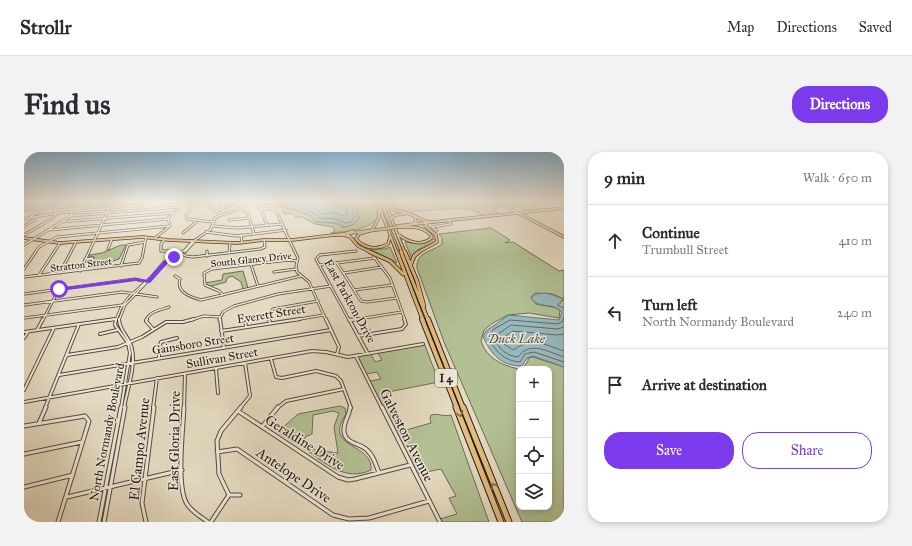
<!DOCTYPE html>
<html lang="en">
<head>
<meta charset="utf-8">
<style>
	body { margin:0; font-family:"IM FELL Great Primer",serif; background:#f2f2f3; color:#2b2b33 }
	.controls { position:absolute; right:12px; bottom:12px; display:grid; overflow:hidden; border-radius:8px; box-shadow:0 2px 6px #0003 }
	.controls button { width:36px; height:36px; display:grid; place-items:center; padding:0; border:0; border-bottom:1px solid #e1e1e2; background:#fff; color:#2b2b33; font:20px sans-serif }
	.stop { position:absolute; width:12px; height:12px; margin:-9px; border:3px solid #7c3aed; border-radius:50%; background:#fff }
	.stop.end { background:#7c3aed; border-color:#fff; box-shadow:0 1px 4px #0008 }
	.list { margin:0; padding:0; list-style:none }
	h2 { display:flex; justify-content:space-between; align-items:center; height:52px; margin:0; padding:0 16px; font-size:17px }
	h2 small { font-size:13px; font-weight:400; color:#7c7c81 }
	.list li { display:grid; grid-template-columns:26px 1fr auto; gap:12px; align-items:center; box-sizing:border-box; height:72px; padding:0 16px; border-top:1px solid #e1e1e2 }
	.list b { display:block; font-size:15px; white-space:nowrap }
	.list p { margin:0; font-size:13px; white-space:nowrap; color:#7c7c81 }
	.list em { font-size:13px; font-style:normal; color:#7c7c81 }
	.actions { display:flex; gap:8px; padding:12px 16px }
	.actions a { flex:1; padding:9px 0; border:1px solid #7c3aed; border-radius:16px; text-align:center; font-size:14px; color:#7c3aed }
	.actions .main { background:#7c3aed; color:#fff }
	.icon { flex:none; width:22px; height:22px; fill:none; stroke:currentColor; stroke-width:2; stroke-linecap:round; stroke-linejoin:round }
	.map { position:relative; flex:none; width:540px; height:370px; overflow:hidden; border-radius:16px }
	header { display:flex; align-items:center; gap:24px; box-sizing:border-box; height:56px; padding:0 20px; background:#fff; border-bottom:1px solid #e1e1e2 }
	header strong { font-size:19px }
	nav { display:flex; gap:22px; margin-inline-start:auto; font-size:14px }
	.intro { display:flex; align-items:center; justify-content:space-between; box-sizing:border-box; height:96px; padding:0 24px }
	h1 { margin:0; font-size:28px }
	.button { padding:10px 18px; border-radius:16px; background:#7c3aed; color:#fff; font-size:14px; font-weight:700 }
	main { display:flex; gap:24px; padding:0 24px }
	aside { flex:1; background:#fff; border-radius:16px; box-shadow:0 2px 6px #0003 }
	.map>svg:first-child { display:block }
	.green { fill:#b2c094; stroke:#6c6c54 }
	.water { fill:#99b8bc; stroke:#6b7878 }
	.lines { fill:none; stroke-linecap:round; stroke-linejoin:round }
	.shore { stroke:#5f6868; stroke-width:1 }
	.minor-far2-casing { stroke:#55493e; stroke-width:3 }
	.minor-far1-casing { stroke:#55493e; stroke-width:4 }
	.minor-casing { stroke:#55493e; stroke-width:5 }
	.major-casing { stroke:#251913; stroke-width:3.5 }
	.highway-far3-casing { stroke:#251913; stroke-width:3.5 }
	.highway-far2-casing { stroke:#251913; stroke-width:4.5 }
	.highway-far1-casing { stroke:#251913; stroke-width:6 }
	.highway-casing { stroke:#251913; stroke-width:7 }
	.minor-far2 { stroke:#ede7d7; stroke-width:1.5 }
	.minor-far1 { stroke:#ede7d7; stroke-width:2 }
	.minor { stroke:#ede7d7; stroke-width:3 }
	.major { stroke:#e2bd80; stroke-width:2 }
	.highway-far3 { stroke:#e2bd80; stroke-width:2 }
	.highway-far2 { stroke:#e2bd80; stroke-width:3 }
	.highway-far1 { stroke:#e2bd80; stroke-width:4 }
	.highway { stroke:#e2bd80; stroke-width:5 }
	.major-bridge-casing { stroke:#251913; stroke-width:3.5; stroke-linecap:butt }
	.major-bridge { stroke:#e2bd80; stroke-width:2 }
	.oneway { stroke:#846b4a }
	.route { fill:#7c3aed }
	.labels { text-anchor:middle; stroke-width:3; stroke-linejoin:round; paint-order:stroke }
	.far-street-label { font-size:10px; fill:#251913; stroke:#ede7d7 }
	.shield { fill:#ede7d7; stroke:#61574e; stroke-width:1 }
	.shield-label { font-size:11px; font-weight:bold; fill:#251913 }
	.street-label { font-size:12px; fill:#251913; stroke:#ede7d7 }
	.water-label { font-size:13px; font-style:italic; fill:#4e514e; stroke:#ede7d7 }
	.near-street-label { font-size:14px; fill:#251913; stroke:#ede7d7 }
</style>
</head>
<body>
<header>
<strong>Strollr</strong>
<nav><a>Map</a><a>Directions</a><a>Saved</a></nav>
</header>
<div class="intro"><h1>Find us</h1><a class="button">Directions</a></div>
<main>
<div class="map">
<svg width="540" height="370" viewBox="0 0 540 370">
	<rect width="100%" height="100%" fill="#e4dac1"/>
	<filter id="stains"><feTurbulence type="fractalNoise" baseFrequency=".005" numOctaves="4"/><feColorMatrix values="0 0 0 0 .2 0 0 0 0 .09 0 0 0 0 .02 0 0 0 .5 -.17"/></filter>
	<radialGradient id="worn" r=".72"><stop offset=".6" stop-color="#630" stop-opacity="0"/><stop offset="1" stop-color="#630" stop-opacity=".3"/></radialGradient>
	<path class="green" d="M263 49H279L259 52 260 55 288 64 292 70C302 72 311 68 319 76L329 73 336 66 332 59 338 55 337 49H350L354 65C345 79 322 79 307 81L311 79 309 75 291 72 278 65H271L267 61 260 62 258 56 254 54Z
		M363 49H441C463 56 486 49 509 49L512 50 509 52 520 58 503 59 492 54 470 56 474 62 460 64 449 58 438 56 390 59 387 61 373 59 364 55Z
		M467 76 486 88 481 91 489 90 535 119 540 118V156L534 154 540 147 529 142 511 141 507 145 512 152 534 156 536 159 535 166 505 161 484 163 469 171 460 178 457 189C462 206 479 214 495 217V355H525V217H498L504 209V206L509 205 540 215V370H498L420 190 393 116C392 99 409 100 418 92V86L415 82Z
		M410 87 412 88 410 90 395 97 387 105 381 90 401 91Z
		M97 93H102L95 107 79 112 78 111 72 116H65L70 105H65L66 103 78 101Z
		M366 95 373 111 346 97H361Z
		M219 119 224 136 219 137 217 130 208 124 203 126 202 130 184 135 181 131 198 128 199 122Z
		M400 191 415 230 369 239 363 242 362 244 378 276 382 278 407 271 406 266 407 263C414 261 419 265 427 263L465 370H418L416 367 433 362 425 346 432 344 417 317 393 322 346 229 357 227 353 220 342 222 333 204 347 202 351 210 358 208 354 201Z
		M316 254 321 256 322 262C298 297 349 290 347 318 321 330 301 311 281 297L285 293 294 300 297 299 314 301 310 275 315 261 309 259 289 263 288 282 281 285V290L276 294 254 280 274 262Z"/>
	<path class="water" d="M0 49H31L22 56 0 60Z
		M280 49H336L338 55 332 59 335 66 329 73 319 75 315 71 292 70C285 60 272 58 260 55L259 53Z
		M522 141 529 143 539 147 533 153 540 156V215L509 204 503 206 498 214C477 214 468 203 459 185L462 179 485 163 535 168 538 160C529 150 513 157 507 146L512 142Z"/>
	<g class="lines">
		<path class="shore" d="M273 49 274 54 290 61 295 66 312 67 321 71 327 70 330 66 328 58 333 53 332 49
			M279 49 293 57 298 62 310 61 321 64 323 63V56L327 49
			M540 165 538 170 534 172 486 168 470 177 464 185C471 199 480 209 496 210L501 202 510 200 540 210
			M540 175 534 177 487 173 470 185C474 196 482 204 494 205 506 188 524 200 540 205
			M540 182 533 183 489 179 477 187 480 192 489 198C510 184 518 192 540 199"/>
		<defs>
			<path id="minor-far2" d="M167 49 168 55 162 64 163 67 189 70
				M443 49 445 50
				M472 49 495 61
				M180 52 198 62
				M222 52 244 51 247 49
				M458 52 485 49
				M168 53 193 49
				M197 53 200 56
				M235 53 243 73
				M56 54 60 49
				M115 54 116 49
				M44 55 49 49
				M29 56 104 50
				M249 56 250 54 262 49
				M216 57 224 61 230 82
				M237 57H251L260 76
				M66 58 71 49
				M190 59 206 54 212 49
				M46 64 154 55
				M6 65C15 58 28 57 37 49
				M0 67 33 61 163 49
				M205 68 225 66
				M36 70 148 61
				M0 74 10 68 11 65
				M189 74 214 76 258 72
				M259 75 274 106 272 114 273 120 285 130 302 168
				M24 78 144 67
				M413 79 408 75 427 72 424 68
				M182 80 213 84 262 78
				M159 81 172 70
				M0 83 29 66 33 61
				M217 83 218 91
				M131 86 146 74 144 66 154 57V49
				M141 87 137 92V99H153L162 104 169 105 236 97 241 95 240 88
				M0 93 45 65 50 59
				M84 97 88 87
				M183 99V104
				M161 100 170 90
				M205 101 206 92
				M350 105 366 126 381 168
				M61 107 69 106
				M313 111 337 149 343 150 373 146
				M227 113 234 134
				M296 113 351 106
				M97 114 104 93 121 90
				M0 117 15 95 33 85 146 74
				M56 119 85 57
				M250 120 272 117
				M36 121 52 90
				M320 121 358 115
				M15 123 36 91
				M151 124 156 127C152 140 166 145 177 148L277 124
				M0 125 115 111 118 106 122 85
				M330 138 368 133
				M0 142 111 127 123 130
				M199 143 195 139 181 133 180 121 188 117 264 108 273 109
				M0 153 98 140 133 145
				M0 166 98 153
				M19 168 35 137
				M86 168 91 167
				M92 168 97 156 104 146 128 124 140 110 161 98 168 90 186 78 192 65C203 60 216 60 223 49
				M95 168 101 153 143 109
				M122 168C126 159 137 158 145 155
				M167 168 180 164 196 165
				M195 168 199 160 210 154 254 142 307 134
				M245 168 244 163 249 157 294 149
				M270 168 300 163
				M325 168 292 107 296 103 332 99
				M328 168 378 160"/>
			<path id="minor-far1" d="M92 167 91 173 104 191 106 201 97 256
				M95 167C95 179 106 185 108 197 112 213 103 239 100 256
				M123 167 122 169 129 177
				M196 167 200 196
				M221 167 222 175
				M245 167 246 171
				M302 167 315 195 313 202
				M325 167 344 202
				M326 168 334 167
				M13 178 19 167
				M197 179 276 167
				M0 180 91 167
				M76 182 93 178
				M334 184 378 177 382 172 380 167
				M0 186 4 180
				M43 203 94 195 118 185 142 170H159L170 167
				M332 204 358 256
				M135 206V195L137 190 153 186
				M247 207 252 225 258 226 292 219 312 224 317 229 327 256
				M192 217 194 241
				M35 223 307 178
				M0 238 30 176
				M0 250 288 199 302 200 324 205 399 192
				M21 256 55 172
				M129 256 133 226
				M160 256 161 222
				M216 256 226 244 221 211
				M253 256 262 249 320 237"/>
			<path id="minor" d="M160 255C159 277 152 335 163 352 168 360 177 365 184 370
				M326 255C326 263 319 270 320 279 321 292 336 291 343 298 350 304 352 313 355 321
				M358 255 416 370
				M214 259 314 325 324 328 331 327 386 313
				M15 271 22 255
				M0 274 61 264 65 269 34 370
				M238 275 254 255
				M193 300 213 297 309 363 325 367 345 366 405 349
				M0 302 58 290
				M0 335 49 323
				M205 343H216
				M43 345 158 318
				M75 370 97 255
				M80 370 101 255
				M122 370 118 351 130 255
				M187 370 205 343 195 322 193 289 197 279 217 255"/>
			<path id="major" d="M496 62 540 85
				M373 74 540 56
				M0 86 36 91 118 85 145 88 213 91 240 88H268L360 77"/>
			<path id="highway-far3" d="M353 49 373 101
				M357 49 378 101
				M360 49 381 101
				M362 54C370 59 378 59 386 62 394 65 399 70 407 70
				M367 67 371 63 380 62
				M385 73 392 70 391 66
				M373 75C386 75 400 73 408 85 399 95 384 90 375 83
				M349 77 355 65V59
				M348 78 335 82 332 87C341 97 353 98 364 92L366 85
				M329 79 323 81 334 94 348 101
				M310 83H320L326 85
				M393 101 413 90 412 83 401 74 403 72"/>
			<path id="highway-far2" d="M346 100 366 109 379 122
				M373 100 399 168
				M377 100 404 168
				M381 100 393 129 400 154
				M387 112 390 104 395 100"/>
			<path id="highway-far1" d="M398 167 433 256
				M404 167 439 256"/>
			<path id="highway" d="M432 255 477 370
				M439 255 485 370"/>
		</defs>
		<use href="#minor-far2" class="minor-far2-casing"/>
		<use href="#minor-far1" class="minor-far1-casing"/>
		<use href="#minor" class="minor-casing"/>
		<use href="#major" class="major-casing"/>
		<use href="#highway-far3" class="highway-far3-casing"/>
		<use href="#highway-far2" class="highway-far2-casing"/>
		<use href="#highway-far1" class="highway-far1-casing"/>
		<use href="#highway" class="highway-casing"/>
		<use href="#minor-far2" class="minor-far2"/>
		<use href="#minor-far1" class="minor-far1"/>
		<use href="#minor" class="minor"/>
		<use href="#major" class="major"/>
		<use href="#highway-far3" class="highway-far3"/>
		<use href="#highway-far2" class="highway-far2"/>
		<use href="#highway-far1" class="highway-far1"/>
		<use href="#highway" class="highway"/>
		<defs>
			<path id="major-bridge" d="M360 77 373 75"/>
		</defs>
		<use href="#major-bridge" class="major-bridge-casing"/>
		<use href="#major-bridge" class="major-bridge"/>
	</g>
	<defs><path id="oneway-chevron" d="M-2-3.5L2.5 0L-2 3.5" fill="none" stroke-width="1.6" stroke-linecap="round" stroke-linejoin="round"/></defs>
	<g class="oneway">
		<use href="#oneway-chevron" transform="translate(436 262) rotate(69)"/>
		<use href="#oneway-chevron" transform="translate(470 334) rotate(-112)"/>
	</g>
	<linearGradient id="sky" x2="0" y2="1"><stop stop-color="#88b6d6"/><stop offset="0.49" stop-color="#f3eee3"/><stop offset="1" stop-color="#f3eee3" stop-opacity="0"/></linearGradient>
	<rect width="540" height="101" fill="url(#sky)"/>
	<path class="route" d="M148 104 152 105 144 111 126 131 112 129 35 139 32 137 35 136 112 126 123 128 140 109Z"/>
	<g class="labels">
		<g class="far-street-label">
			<text transform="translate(227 107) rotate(-6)" y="4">South Glancy Drive</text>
			<text transform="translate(57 112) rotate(-7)" y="4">Stratton Street</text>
		</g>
		<rect class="shield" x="411" y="217" width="22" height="18" rx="3"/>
		<g class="shield-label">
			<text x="422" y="230">I 4</text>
		</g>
		<g class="street-label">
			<text transform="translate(326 149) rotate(61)" y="4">East Parkton Drive</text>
			<text transform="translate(247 162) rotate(-9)" y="4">Everett Street</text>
			<text transform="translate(169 192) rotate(-9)" y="4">Gainsboro Street</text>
			<text transform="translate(198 206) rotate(-10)" y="4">Sullivan Street</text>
			<text transform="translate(83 280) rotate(-79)" y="4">North Normandy Boulevard</text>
		</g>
		<g class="water-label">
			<text x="492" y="191">Duck Lake</text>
		</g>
		<g class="near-street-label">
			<text transform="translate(383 283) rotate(63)" y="5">Galveston Avenue</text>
			<text transform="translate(150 289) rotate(-89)" y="5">East Gloria Drive</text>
			<text transform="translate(281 290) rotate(32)" y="5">Geraldine Drive</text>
			<text transform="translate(115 297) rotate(-84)" y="5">El Campo Avenue</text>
			<text transform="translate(270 323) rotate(34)" y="5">Antelope Drive</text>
		</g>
	</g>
	<rect width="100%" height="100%" filter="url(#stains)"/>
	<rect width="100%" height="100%" fill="url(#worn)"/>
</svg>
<div class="controls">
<button>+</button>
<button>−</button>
<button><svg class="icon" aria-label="locate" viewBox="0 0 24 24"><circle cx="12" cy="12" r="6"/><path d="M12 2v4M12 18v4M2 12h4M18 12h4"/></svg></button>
<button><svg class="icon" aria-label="layers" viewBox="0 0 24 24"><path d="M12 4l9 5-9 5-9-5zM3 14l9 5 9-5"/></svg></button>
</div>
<div class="stop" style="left:35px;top:137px"></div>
<div class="stop end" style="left:150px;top:105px"></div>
</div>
<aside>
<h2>9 min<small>Walk · 650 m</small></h2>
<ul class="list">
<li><svg class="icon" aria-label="ahead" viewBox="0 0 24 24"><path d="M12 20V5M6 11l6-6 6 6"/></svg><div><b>Continue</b><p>Trumbull Street</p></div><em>410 m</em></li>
<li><svg class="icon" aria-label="left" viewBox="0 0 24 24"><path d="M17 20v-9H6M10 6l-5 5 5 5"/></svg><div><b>Turn left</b><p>North Normandy Boulevard</p></div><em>240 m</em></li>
<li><svg class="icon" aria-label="arrive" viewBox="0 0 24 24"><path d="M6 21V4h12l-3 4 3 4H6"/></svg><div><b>Arrive at destination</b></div></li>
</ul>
<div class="actions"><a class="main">Save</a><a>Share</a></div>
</aside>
</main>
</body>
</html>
